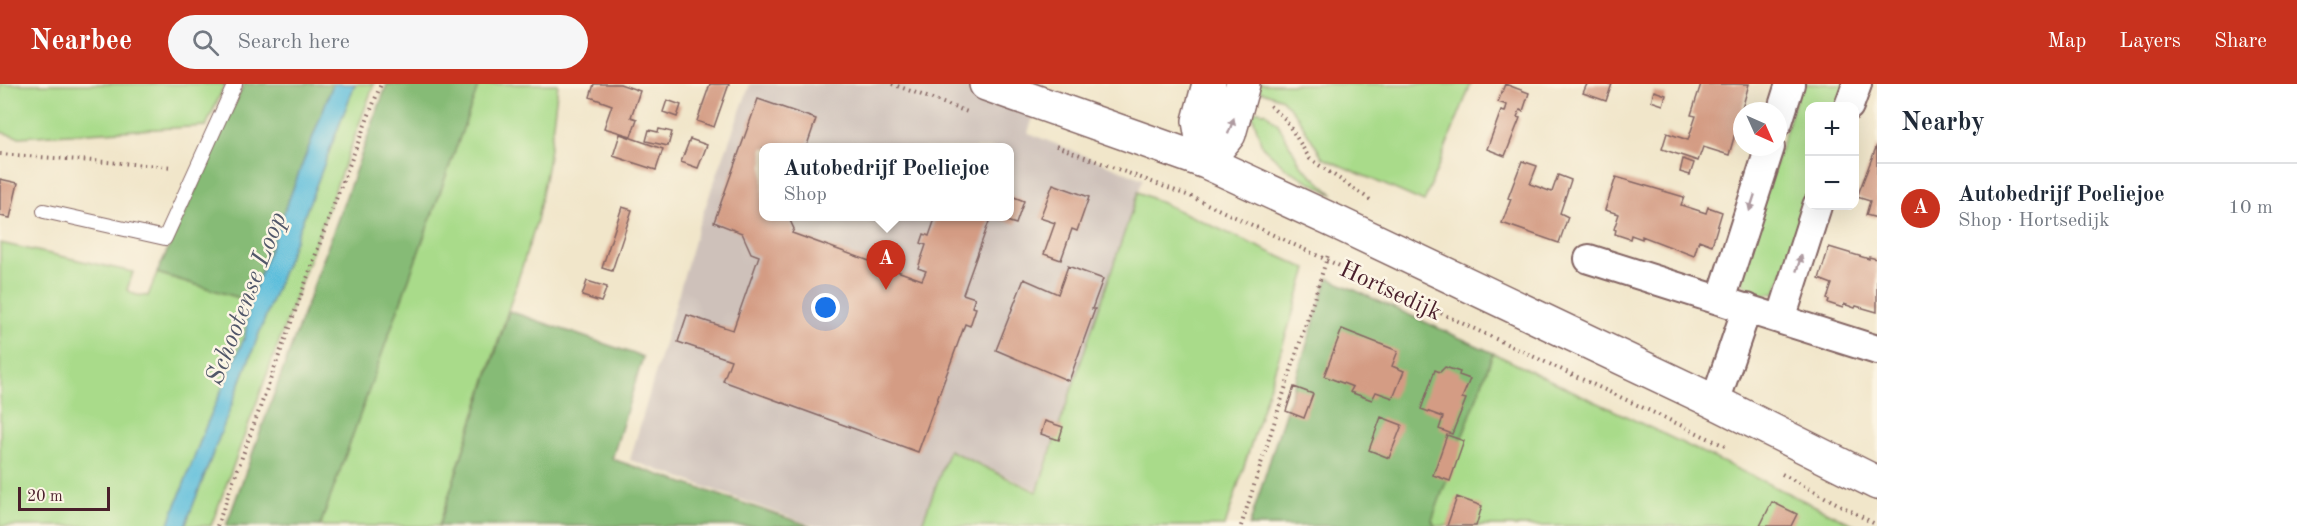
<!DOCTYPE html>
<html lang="en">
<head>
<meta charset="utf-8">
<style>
	body { margin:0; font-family:"Old Standard TT",serif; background:#f6f6f7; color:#1f2937 }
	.controls { position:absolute; right:18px; top:18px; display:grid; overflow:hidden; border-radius:12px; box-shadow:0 6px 24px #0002 }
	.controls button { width:54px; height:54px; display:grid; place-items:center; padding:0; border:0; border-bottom:2px solid #e0e1e3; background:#fff; color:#1f2937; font:30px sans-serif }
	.compass { position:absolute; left:1733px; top:18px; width:54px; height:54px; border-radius:50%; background:#fff; box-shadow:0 6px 24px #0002; rotate:135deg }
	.scale { position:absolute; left:18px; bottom:15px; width:92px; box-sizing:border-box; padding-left:6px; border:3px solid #4a1f2b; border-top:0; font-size:16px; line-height:21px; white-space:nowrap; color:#4a1f2b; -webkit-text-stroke:4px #fcf5e5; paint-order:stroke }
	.you { position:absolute; left:826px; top:224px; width:21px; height:21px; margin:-15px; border:4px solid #fff; border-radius:50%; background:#1a73e8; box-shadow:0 0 0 9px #1a73e833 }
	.badge { display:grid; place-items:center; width:39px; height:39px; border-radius:50%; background:#c8321e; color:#fff; font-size:20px; font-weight:700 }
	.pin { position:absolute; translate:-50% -50px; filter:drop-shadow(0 2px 3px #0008) }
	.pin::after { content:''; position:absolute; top:32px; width:21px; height:18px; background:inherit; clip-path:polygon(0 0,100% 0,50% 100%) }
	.popup { position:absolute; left:759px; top:59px; width:255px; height:78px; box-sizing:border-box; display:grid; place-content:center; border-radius:12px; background:#fff; filter:drop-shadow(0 2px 4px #0005); font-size:20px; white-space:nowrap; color:#747a83 }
	.popup b { font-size:22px; color:#1f2937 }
	.popup::after { content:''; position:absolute; left:50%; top:100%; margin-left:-12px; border:12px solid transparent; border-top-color:#fff }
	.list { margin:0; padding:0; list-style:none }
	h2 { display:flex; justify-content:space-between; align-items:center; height:78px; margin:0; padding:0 24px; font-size:26px }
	h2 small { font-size:20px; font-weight:400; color:#747a83 }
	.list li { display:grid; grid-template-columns:39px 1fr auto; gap:18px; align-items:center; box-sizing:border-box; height:90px; padding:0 24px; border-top:2px solid #e0e1e3 }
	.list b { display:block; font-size:22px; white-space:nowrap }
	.list p { margin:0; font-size:20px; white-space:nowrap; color:#747a83 }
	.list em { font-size:20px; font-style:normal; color:#747a83 }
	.icon { flex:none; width:33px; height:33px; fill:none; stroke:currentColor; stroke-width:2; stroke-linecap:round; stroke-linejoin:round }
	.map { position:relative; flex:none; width:1877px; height:442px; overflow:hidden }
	header { display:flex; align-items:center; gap:36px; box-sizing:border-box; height:84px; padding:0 30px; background:#c8321e; color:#fff }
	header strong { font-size:28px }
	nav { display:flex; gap:33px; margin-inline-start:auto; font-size:21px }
	.search { width:420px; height:54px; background:#f6f6f7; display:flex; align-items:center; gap:15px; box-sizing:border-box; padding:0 21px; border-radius:33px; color:#747a83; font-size:22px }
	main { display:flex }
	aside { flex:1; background:#fff }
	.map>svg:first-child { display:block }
	.industrial { fill:#cec1ba; fill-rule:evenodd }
	.green { fill:#a9db8a; stroke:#7a7d5a; stroke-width:1.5 }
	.forest { fill:#86bb76; stroke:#686d50; stroke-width:1.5 }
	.water { fill:#5dbedb; stroke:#546e83; stroke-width:1.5 }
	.building { fill:#d49c84 }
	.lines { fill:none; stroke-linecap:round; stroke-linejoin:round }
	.service-casing { stroke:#846563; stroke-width:16 }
	.minor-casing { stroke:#846563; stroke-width:32 }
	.tertiary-casing { stroke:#846563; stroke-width:36 }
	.path { stroke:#846563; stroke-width:4; stroke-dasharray:1.5 4.5; stroke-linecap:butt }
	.service { stroke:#fff; stroke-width:14 }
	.minor { stroke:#fff; stroke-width:28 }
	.tertiary { stroke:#fff; stroke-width:33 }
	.oneway { fill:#ae9aa0 }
	.labels { text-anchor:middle; stroke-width:5; stroke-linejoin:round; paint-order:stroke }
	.street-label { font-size:24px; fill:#4a1f2b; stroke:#fcf5e5 }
	.water-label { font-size:26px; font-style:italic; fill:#515769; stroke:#fcf5e5 }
</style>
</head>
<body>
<header>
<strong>Nearbee</strong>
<div class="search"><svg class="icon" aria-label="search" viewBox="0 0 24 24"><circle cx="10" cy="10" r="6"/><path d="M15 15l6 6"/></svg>Search here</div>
<nav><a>Map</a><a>Layers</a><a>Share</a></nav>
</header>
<main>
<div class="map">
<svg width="1877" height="442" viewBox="0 0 1877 442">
	<rect width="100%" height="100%" fill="#fcf5e5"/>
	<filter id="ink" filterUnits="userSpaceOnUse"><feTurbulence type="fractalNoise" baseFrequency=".0167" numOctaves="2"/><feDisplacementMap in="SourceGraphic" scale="12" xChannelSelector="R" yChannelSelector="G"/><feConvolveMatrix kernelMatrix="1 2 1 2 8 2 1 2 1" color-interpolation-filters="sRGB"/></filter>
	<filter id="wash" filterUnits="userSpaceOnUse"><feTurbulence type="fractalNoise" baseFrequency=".008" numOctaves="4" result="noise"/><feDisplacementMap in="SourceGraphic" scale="24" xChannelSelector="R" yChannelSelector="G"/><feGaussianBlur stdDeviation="1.35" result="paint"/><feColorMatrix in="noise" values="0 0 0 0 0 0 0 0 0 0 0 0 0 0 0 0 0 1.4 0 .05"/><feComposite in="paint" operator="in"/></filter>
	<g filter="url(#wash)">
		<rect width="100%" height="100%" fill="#f1e6ca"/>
		<path class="industrial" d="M750 0H1044L1028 49 1143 95 1039 407 950 366 921 442H815L630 376 698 143ZM763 64H1009V132H763Z"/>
		<path class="green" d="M0 0H225L206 42 18 53 0 48Z
			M355 0H374L211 442H185Z
			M479 0H558L548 79 537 136 439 442H320Z
			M1258 0H1471L1424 118 1323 74 1297 32 1282 15 1257 6Z
			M1801 0H1847L1839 22H1810L1809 115 1776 208 1758 212 1742 198V183Z
			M1251 26 1265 28 1278 40 1301 81 1334 111 1288 86 1262 62Z
			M1138 108 1307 185 1225 442H921L949 366 1037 408Z
			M0 159 133 188 127 206 136 211 148 212 157 189 250 217 245 252 206 342 168 442H0Z
			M1493 269 1857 442H1435L1432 436Z"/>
		<path class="forest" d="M244 0H333L250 217 157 189Z
			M387 0H479L320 442H226Z
			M1328 194 1493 269 1432 436 1435 442H1249Z
			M509 227 643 273 612 375 811 442H439Z"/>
		<path class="water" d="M333 0H355L185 442H168L206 342 245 252 250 217Z"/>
		<g id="blocks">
			<path class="building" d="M594 0H620L640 7 631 33 637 35 631 52 604 44 612 21 590 13Z
				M710 0H729L714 43 697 37Z
				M1505 0 1529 9 1523 27 1520 26 1517 33 1520 34 1505 72 1487 65 1501 27 1505 28 1507 21 1498 18Z
				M1587 0H1612L1606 17 1583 9Z
				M1701 0H1749L1729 71 1703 63 1698 77 1662 65 1667 49 1688 56 1696 32 1691 31Z
				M1654 7 1666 11 1663 21 1651 17Z
				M758 15 816 35 806 64H763V132H788L794 145 792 149 922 196 926 187 918 184 926 161 921 159 924 150 929 152 936 132H991L963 210 975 214 972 223 976 224 970 242 965 240 918 368 723 297 731 276 678 258 687 231 733 246 759 172 751 169 742 149 714 138Z
				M667 16 681 21 677 33 663 28Z
				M659 45 672 48 668 62 646 57 649 46 658 48Z
				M620 50 663 65 656 86 613 72Z
				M690 55 707 61 698 84 681 78Z
				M1877 61V134L1866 131 1870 117 1857 113Z
				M1683 75 1694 79 1690 91 1680 88Z
				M1522 77 1537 82 1530 100 1552 108 1558 91 1571 96 1560 129 1568 133 1559 159 1502 139 1511 115 1508 114Z
				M1616 93 1684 113 1681 121 1706 129 1708 123 1722 128 1712 161 1699 156 1694 172 1642 152V155L1631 151 1630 155 1615 150 1616 146 1614 145 1619 130 1605 126Z
				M0 95 18 99 10 134 0 132Z
				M1053 100 1089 113 1077 147 1072 145 1061 176 1044 170 1055 139 1040 134Z
				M1009 111 1024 117 1016 140 994 133 1009 132Z
				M622 123 632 126 612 187 602 184Z
				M1829 163 1869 175V173L1877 175V228L1856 222 1855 224 1844 220 1843 224 1828 219 1829 216 1827 215 1832 200 1819 195Z
				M1068 182 1103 195 1092 225H1095L1069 297 996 266 1024 195 1058 210Z
				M587 197 607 203 601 218 582 212Z
				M1342 245 1398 267 1392 282 1404 287 1393 314 1376 308 1372 316 1350 308 1353 303 1324 292Z
				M1445 283 1460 288 1459 291 1470 295 1462 314 1466 315 1452 350 1439 345 1443 333 1421 325 1435 286 1440 288Z
				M1294 303 1313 310 1304 334 1286 327Z
				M1381 333 1402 341 1389 374 1369 366Z
				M1045 337 1063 343 1059 356 1041 350Z
				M1447 351 1464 357 1450 397 1433 391Z
				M1457 413 1482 422 1476 442H1447Z
				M1772 418 1797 430 1791 442H1760Z"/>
		</g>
	</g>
	<g filter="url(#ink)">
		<use href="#blocks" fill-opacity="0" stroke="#846563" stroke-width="1.5"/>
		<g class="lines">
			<defs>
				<path id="service" d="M44 127 165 154 235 0"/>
				<path id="minor" d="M1849 22 1857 0
					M1778 38 1790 0
					M1589 175 1877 266
					M1721 216 1770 63
					M1781 235 1817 122
					M1715 318 1747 224"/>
				<path id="tertiary" d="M986 0 1206 78 1338 139 1715 318 1877 399
					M1206 78 1229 50 1243 0
					M1206 78 1199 37 1209 0"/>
			</defs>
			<use href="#service" class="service-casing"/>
			<use href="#minor" class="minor-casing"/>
			<use href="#tertiary" class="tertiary-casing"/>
			<path class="path" d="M892 0 970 29
				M1270 22 1285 35 1310 75 1372 117
				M1056 62 1192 113 1725 362
				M0 70 173 83
				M1782 390 1877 441
				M217 442 333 123 381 0
				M1241 442 1329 168"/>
			<use href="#service" class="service"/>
			<use href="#minor" class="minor"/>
			<use href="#tertiary" class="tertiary"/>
		</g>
		<defs><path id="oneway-solid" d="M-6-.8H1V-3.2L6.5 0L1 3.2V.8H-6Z" transform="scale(1.5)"/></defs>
		<g class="oneway">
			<use href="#oneway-solid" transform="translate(1231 42) rotate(-70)"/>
			<use href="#oneway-solid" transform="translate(1752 119) rotate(108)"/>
			<use href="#oneway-solid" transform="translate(1799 179) rotate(-72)"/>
		</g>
	</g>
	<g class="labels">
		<g class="street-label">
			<text transform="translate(1391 206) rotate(25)" y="8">Hortsedijk</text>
		</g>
		<g class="water-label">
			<text transform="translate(245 214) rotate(-69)" y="9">Schootense Loop</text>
		</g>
	</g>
</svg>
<div class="controls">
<button>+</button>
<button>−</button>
</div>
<svg class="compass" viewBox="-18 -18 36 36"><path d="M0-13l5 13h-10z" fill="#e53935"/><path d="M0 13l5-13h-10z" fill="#747a83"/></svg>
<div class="scale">20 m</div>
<div class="you"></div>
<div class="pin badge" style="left:886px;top:206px">A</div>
<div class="popup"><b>Autobedrijf Poeliejoe</b>Shop</div>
</div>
<aside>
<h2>Nearby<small></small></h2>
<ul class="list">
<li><span class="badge">A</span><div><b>Autobedrijf Poeliejoe</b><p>Shop · Hortsedijk</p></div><em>10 m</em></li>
</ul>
</aside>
</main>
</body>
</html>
